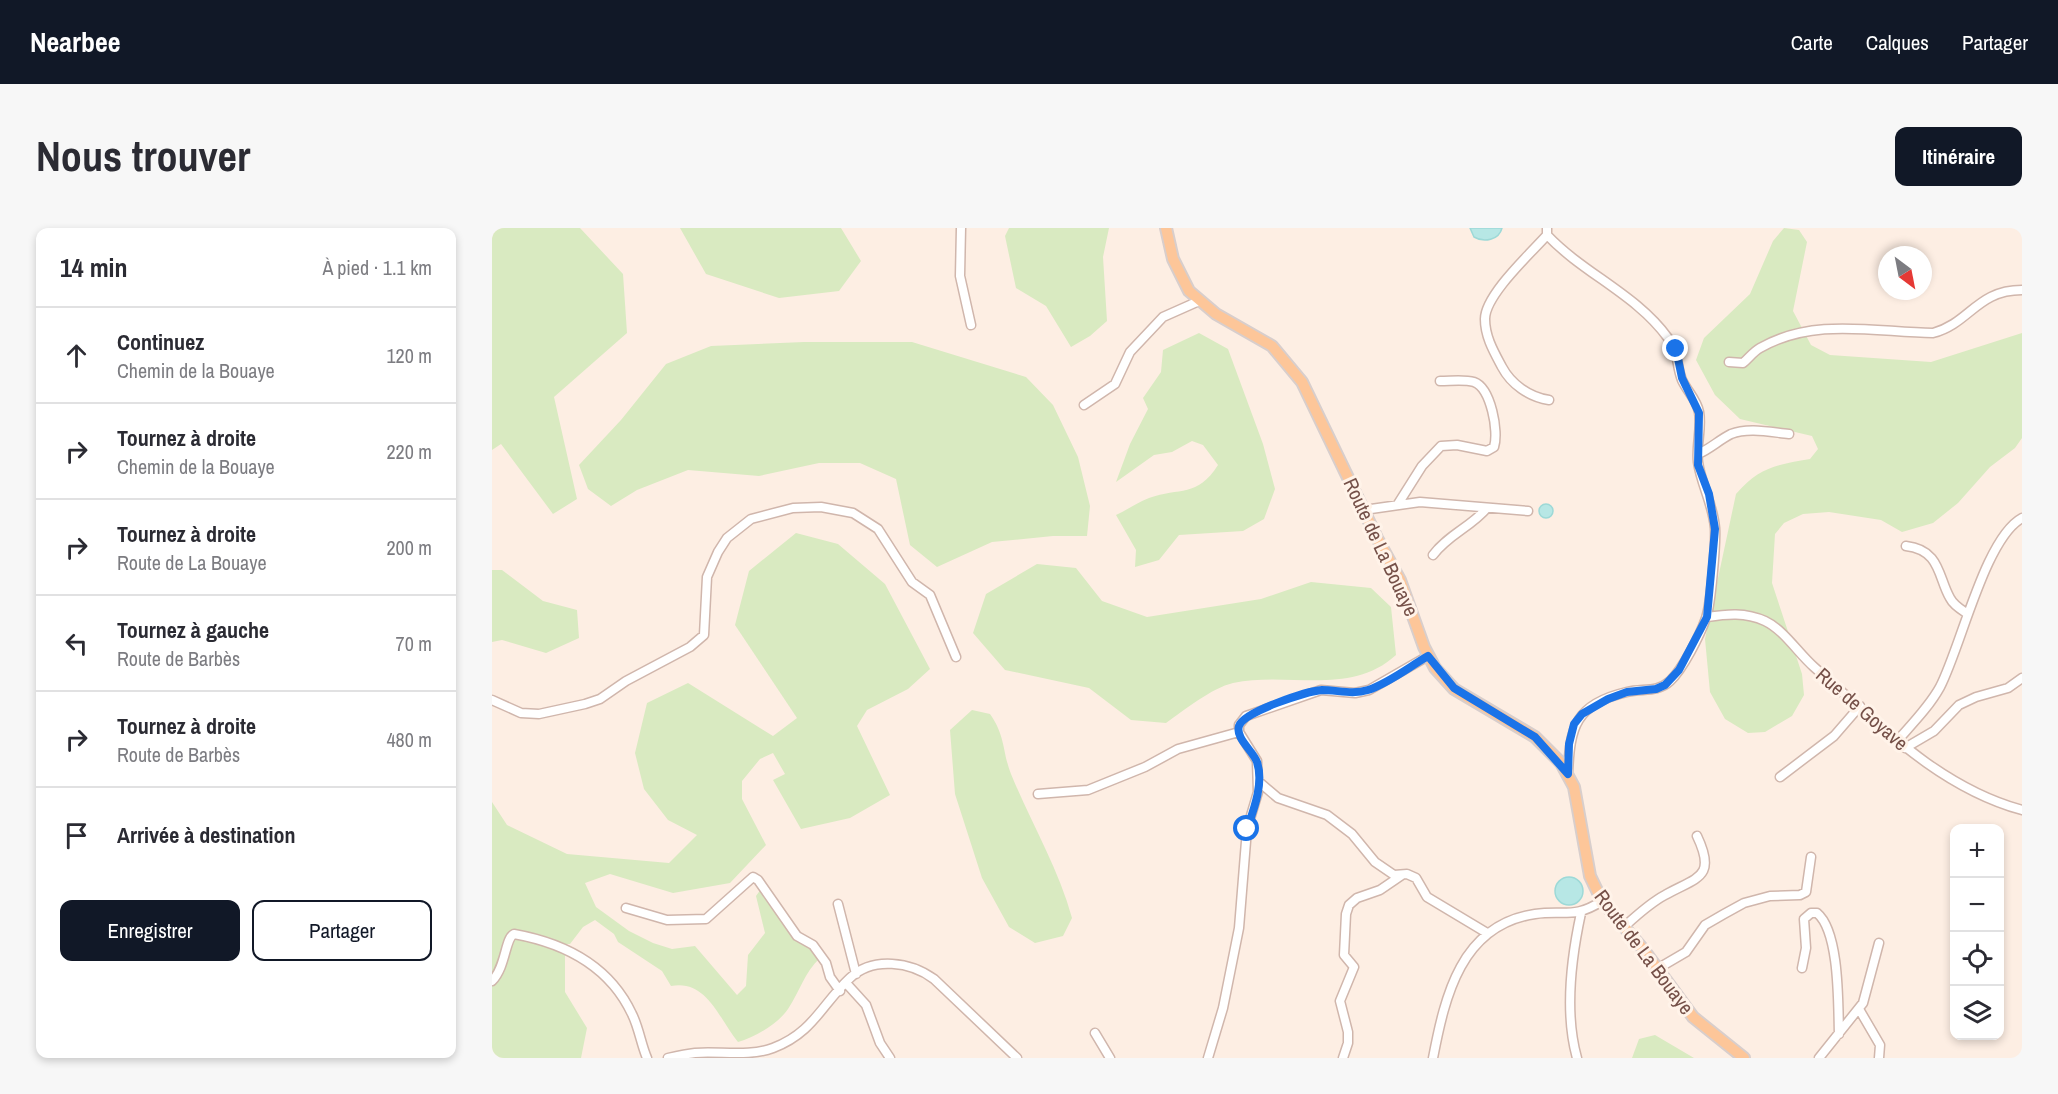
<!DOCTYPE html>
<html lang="fr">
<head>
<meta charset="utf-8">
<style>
	body { margin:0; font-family:"Archivo Narrow",sans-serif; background:#f7f7f7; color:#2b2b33 }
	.controls { position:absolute; right:18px; bottom:18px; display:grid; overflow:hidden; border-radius:12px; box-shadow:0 3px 9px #0003 }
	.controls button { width:54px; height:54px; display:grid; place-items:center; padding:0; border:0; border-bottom:2px solid #e1e1e2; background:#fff; color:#2b2b33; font:30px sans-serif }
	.compass { position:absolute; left:1386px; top:18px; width:54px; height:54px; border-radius:50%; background:#fff; box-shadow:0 3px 9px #0003; rotate:148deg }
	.stop { position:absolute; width:18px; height:18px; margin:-14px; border:4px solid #1a73e8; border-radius:50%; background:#fff }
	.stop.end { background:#1a73e8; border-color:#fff; box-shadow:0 2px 6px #0008 }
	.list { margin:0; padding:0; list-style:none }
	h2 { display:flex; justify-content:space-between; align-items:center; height:78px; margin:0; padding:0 24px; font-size:26px }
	h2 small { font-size:20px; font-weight:400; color:#7c7c81 }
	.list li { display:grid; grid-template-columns:39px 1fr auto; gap:18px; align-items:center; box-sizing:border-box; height:96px; padding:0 24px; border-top:2px solid #e1e1e2 }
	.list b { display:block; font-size:22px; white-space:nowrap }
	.list p { margin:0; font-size:20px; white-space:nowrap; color:#7c7c81 }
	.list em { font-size:20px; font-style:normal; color:#7c7c81 }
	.actions { display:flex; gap:12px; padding:18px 24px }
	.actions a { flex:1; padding:14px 0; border:2px solid #111827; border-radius:12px; text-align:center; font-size:21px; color:#111827 }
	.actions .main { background:#111827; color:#fff }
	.icon { flex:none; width:33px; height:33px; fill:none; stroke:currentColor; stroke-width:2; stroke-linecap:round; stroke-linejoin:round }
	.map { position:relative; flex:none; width:1530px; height:830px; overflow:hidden; border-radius:12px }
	header { display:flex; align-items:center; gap:36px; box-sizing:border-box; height:84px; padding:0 30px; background:#111827; color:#fff }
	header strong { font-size:28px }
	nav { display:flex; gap:33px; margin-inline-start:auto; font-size:21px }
	.intro { display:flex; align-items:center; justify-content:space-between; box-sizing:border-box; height:144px; padding:0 36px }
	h1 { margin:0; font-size:42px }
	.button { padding:15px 27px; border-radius:12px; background:#111827; color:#fff; font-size:21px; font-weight:700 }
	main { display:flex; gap:36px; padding:0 36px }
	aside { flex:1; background:#fff; border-radius:12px; box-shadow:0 3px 9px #0003 }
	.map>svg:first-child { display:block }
	.green { fill:#d9eac1 }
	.water { fill:#b7e7e5; stroke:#9dd9d7; stroke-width:1.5 }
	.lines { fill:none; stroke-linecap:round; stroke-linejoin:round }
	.minor-casing { stroke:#d0b6ac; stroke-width:11 }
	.major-casing { stroke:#d8cecc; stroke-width:14 }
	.minor { stroke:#fff; stroke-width:8 }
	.major { stroke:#fdc699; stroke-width:10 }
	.route { stroke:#1a73e8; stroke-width:8 }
	.labels { text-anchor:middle; stroke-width:6; stroke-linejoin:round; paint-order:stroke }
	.street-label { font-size:20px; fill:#755048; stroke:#fff3e9 }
</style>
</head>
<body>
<header>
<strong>Nearbee</strong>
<nav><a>Carte</a><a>Calques</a><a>Partager</a></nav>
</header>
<div class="intro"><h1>Nous trouver</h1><a class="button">Itinéraire</a></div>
<main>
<aside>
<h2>14 min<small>À pied · 1.1 km</small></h2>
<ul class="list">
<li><svg class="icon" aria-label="ahead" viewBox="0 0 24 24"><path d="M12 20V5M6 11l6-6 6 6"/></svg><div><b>Continuez</b><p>Chemin de la Bouaye</p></div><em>120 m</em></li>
<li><svg class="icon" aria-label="right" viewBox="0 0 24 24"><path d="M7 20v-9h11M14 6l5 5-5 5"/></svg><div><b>Tournez à droite</b><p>Chemin de la Bouaye</p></div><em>220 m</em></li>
<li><svg class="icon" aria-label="right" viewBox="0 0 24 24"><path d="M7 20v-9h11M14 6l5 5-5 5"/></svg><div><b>Tournez à droite</b><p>Route de La Bouaye</p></div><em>200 m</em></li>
<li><svg class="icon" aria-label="left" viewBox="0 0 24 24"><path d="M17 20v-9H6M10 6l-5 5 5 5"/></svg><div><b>Tournez à gauche</b><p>Route de Barbès</p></div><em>70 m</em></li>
<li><svg class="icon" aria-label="right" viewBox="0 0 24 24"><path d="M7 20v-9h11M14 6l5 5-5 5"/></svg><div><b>Tournez à droite</b><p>Route de Barbès</p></div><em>480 m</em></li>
<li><svg class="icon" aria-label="arrive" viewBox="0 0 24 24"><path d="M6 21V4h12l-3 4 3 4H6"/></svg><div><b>Arrivée à destination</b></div></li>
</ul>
<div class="actions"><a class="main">Enregistrer</a><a>Partager</a></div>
</aside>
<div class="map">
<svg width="1530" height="830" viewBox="0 0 1530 830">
	<rect width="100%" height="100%" fill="#fdeee3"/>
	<path class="green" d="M0 0H88L131 46 135 105 62 169 85 271 61 286 9 216 0 222Z
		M188 0H349L369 33 347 63 287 70 214 46Z
		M517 0H617L611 29 615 93 598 108 579 119 554 78 524 60 513 8Z
		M1292 0 1307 2 1315 14 1301 83 1319 117 1338 127 1439 134 1530 105V210L1523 220 1498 239 1466 275 1441 295 1410 304 1389 292 1337 284 1311 286 1292 295 1283 306 1280 355 1310 446 1312 467 1300 488 1273 504 1256 505 1233 491 1218 464 1213 411 1244 266C1267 239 1284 237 1318 231L1326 221 1320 208 1248 191 1223 167 1204 132 1212 110 1258 66 1281 13Z
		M707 105 736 121 771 216 783 261 772 291 751 303 687 307 667 332 643 339 644 322 624 287C635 282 646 274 657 270 688 259 705 270 726 237L711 217 700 213 680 224 662 227 624 254 638 216 656 181 651 170 669 144 671 122Z
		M312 114H420L534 149 561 177 586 229 598 278 595 308H561L500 314 445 339 418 317 404 251 368 235H327L267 248 196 242 145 262 119 278 96 261 87 237 129 192 174 136 219 118Z
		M304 305 346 316 393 356 438 441 416 461 375 482 365 498 398 567 358 590 309 601 281 552 293 546 281 525 268 531 250 553V571L274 617 238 655 181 665 118 646 93 655 104 679 137 703 161 715 180 721 203 718 245 767 254 758 256 727 273 705 264 668 269 661 328 730C312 745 308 763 296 781 286 796 263 809 246 814 227 791 215 751 179 758L170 743 126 714 122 706 103 692 91 699 78 716H73V764L95 800 89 830H0V574L15 597 75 626 177 635 205 607 176 592 152 561 143 525 155 475 196 455 281 508 305 490 243 397 257 343Z
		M545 336 584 340 610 373 655 389 769 371 819 354 879 360 899 379 904 427C858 469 797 443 741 455 720 460 692 482 674 495L639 492 597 460 513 442 481 405 494 366Z
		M0 342H10L51 373 85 382 87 410 54 425 10 412 0 414Z
		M480 482 498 486C514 509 510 523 519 546 539 595 566 639 580 690L571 708 543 715 517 699 490 650 463 566 458 502Z
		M1163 807 1202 830H1140L1147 811Z"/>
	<path class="water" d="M978 0H1010C1007 12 992 15 982 9Z
		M1047 283a7 7 0 1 1 14 0a7 7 0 1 1-14 0Z
		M1063 663a14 14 0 1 1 28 0a14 14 0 1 1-28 0Z"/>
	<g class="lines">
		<defs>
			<path id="minor" d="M469 0 468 48 479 97
				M1055 0V7C1092 46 1144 66 1176 110 1187 124 1184 137 1190 152 1195 163 1205 172 1207 184 1210 200 1204 217 1206 234 1209 256 1221 276 1223 300 1224 315 1219 376 1214 390 1208 407 1191 441 1178 453 1165 465 1151 460 1135 464 1083 476 1078 499 1076 546
				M1055 7C1039 25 993 67 993 91 993 109 1002 124 1010 139 1019 156 1037 169 1057 172
				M1237 134 1251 135C1257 130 1261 124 1268 120 1322 89 1382 104 1441 105 1478 95 1485 62 1530 62
				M592 177 623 156 638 124 671 89 707 73
				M1206 226C1218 221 1227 212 1239 206 1256 199 1278 204 1297 206
				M906 276 930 238 949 218 965 217 995 223 1002 219C1007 204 999 160 982 154 972 151 959 153 948 153
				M872 282 928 274 1036 283
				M1414 318C1449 322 1446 350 1458 370 1462 378 1470 382 1476 386
				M941 327C957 306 979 299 995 280
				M1215 389C1235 386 1253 384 1273 393 1292 402 1306 425 1322 439 1386 495 1446 559 1530 582
				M0 472 29 485 47 486 93 476 108 471 134 453 198 419 212 407 215 349 226 324 235 310 259 291 301 280 329 279 361 285 386 301 420 354 438 367 464 429
				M1405 513C1420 496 1437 479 1448 459 1469 419 1493 310 1530 290
				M1413 520 1442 503 1467 477 1484 469 1516 460 1530 450
				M1288 549 1342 508 1368 478
				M766 553 786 570 835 587 860 606 883 634 902 647 915 646 924 650 935 669 995 705
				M546 566 596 562 653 539 686 521 747 504
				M346 676 364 746
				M134 680 175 692 214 691 261 649 266 652 305 708 321 717 334 735 338 749 348 763
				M1133 698C1145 687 1158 675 1173 667 1205 649 1225 650 1205 608
				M1310 740 1314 720 1312 691 1319 685H1325C1348 704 1346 778 1347 806
				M1165 741 1194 724 1213 697 1232 686 1252 675 1278 668 1308 667 1314 664 1319 629
				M0 753C14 739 13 710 22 706 72 715 117 737 140 786 147 800 149 816 155 830
				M354 755 374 777 388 815 398 830
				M1367 781 1388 817 1387 830
				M603 805 618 830
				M176 830C185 828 194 826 203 825 228 823 257 829 281 820 321 805 330 776 358 750 381 728 419 734 442 751L525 830
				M716 830 731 780 747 700 755 601 766 564 765 533 747 504V497L754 488 829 462 863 465 877 462 936 428
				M851 830 856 815V804L848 773 862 739 852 727 854 686 857 677 865 670 888 662 910 647
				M941 830C953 768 969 697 1043 686 1073 682 1082 691 1110 673
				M1085 830C1072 784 1079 731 1089 685
				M1327 830 1371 775 1387 715"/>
			<path id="major" d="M674 0 681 31 697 63 724 86 780 118 810 154 885 310 908 352 932 419 943 440 962 461 1043 509 1069 535 1082 559 1098 648 1110 673 1151 721 1201 789 1252 830"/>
		</defs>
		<use href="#minor" class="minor-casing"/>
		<use href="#major" class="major-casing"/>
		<use href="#minor" class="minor"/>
		<use href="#major" class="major"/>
	</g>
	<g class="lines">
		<path class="route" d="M755 601C762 581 772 555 765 534 761 523 743 510 747 498 751 484 815 463 830 462 846 462 860 467 876 462 897 455 917 439 936 428L962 460 1043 509 1076 546 1077 516 1082 496 1090 486 1116 471 1135 464 1164 461 1173 457 1187 442 1215 389 1223 301 1217 266 1206 237 1207 185 1190 150 1184 121"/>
	</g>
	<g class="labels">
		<g class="street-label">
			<text transform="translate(889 319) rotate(65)" y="7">Route de La Bouaye</text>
			<text transform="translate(1370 481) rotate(41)" y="7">Rue de Goyave</text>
			<text transform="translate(1152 724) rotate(53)" y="7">Route de La Bouaye</text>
		</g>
	</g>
</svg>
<div class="controls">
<button>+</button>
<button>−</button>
<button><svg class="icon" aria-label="locate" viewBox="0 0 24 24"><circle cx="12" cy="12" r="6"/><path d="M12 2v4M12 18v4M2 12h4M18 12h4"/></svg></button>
<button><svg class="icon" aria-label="layers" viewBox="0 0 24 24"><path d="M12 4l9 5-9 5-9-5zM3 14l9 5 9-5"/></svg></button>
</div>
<svg class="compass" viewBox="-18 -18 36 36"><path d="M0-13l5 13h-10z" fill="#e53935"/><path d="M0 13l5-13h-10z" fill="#7c7c81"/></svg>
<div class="stop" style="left:755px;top:601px"></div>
<div class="stop end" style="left:1184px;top:121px"></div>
</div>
</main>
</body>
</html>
